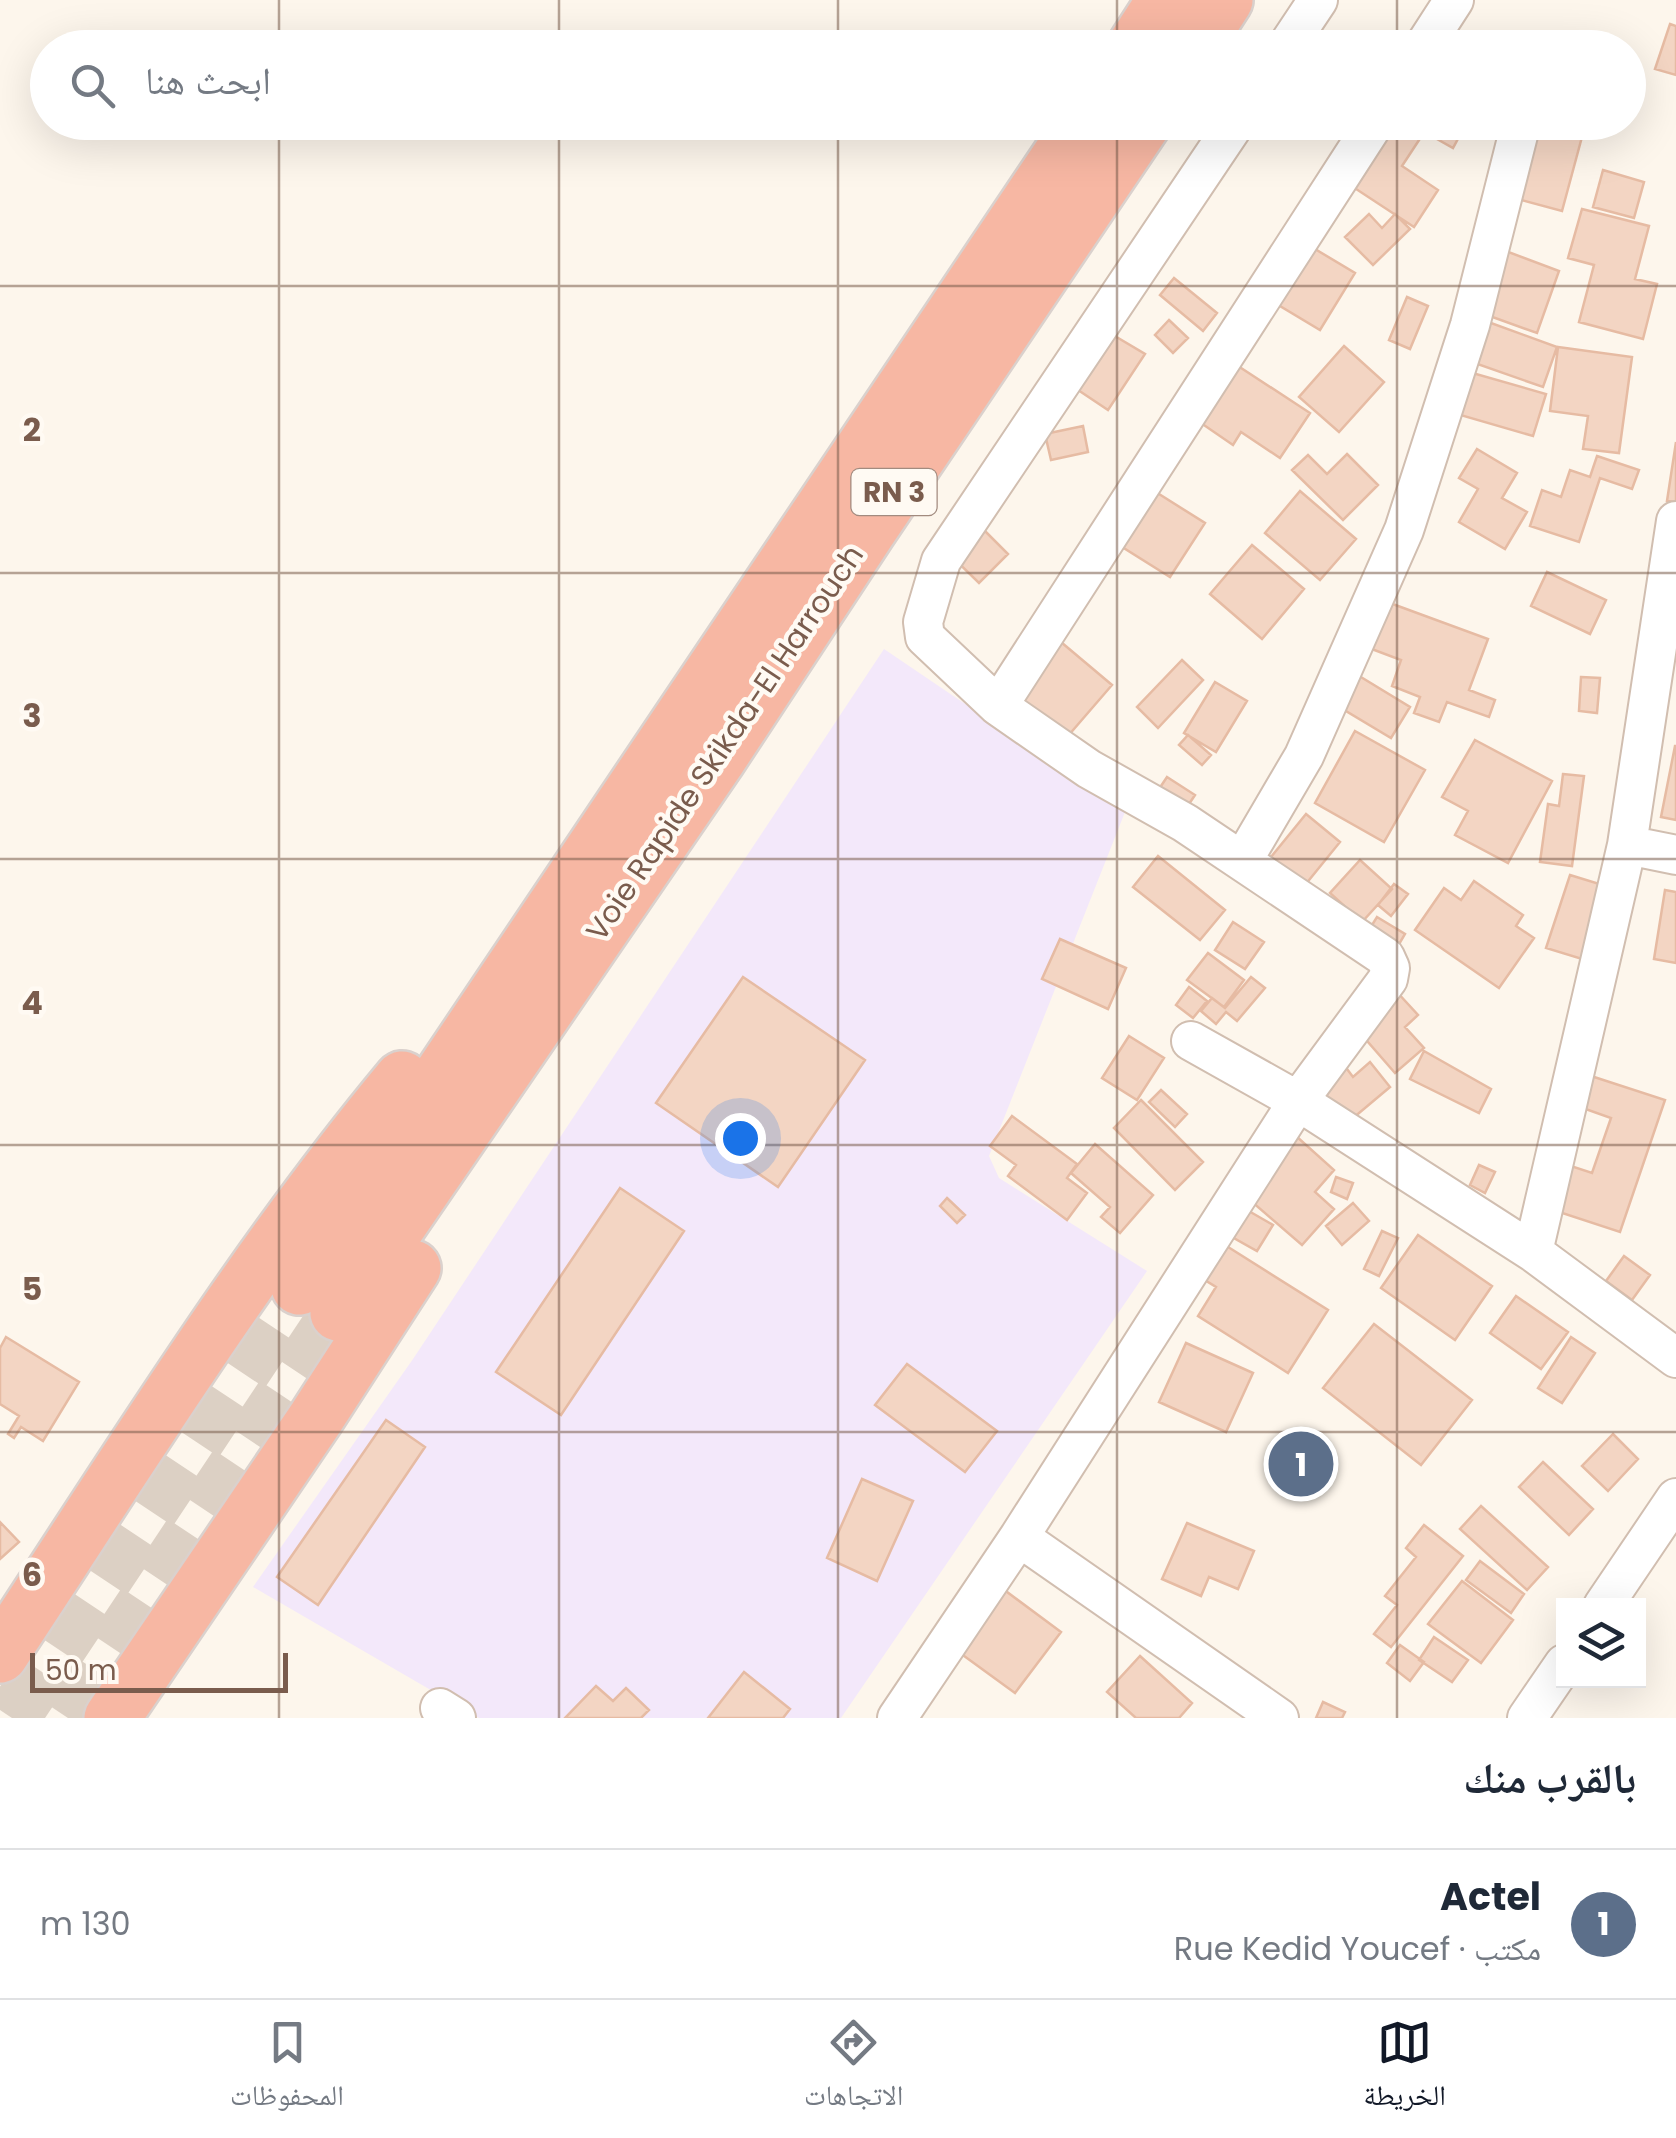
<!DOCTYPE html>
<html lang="ar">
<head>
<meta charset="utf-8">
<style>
	body { margin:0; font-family:Poppins,"Noto Naskh Arabic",sans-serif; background:#f6f6f7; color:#1f2937; direction:rtl }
	.controls { position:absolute; right:30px; bottom:30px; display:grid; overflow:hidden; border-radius:0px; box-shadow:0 10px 40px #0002 }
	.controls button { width:90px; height:90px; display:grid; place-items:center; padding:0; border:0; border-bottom:2px solid #e0e1e3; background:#fff; color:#1f2937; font:50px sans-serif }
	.scale { position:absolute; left:30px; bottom:25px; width:258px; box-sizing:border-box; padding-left:10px; border:5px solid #7a5c4d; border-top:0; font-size:28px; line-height:35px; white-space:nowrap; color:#7a5c4d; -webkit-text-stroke:8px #fffaf3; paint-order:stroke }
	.you { position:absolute; left:740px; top:1138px; width:35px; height:35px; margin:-25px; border:8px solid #fff; border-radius:50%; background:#1a73e8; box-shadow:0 0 0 15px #1a73e833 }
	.badge { display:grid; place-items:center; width:65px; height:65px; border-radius:50%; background:#111827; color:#fff; font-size:32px; font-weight:700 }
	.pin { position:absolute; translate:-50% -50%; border:5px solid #fff; box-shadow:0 2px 10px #0006 }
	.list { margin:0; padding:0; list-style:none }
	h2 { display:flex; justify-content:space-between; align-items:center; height:130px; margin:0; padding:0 40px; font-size:42px }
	h2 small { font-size:32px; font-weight:400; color:#747a83 }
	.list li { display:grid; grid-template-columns:65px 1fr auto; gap:30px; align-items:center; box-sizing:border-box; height:150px; padding:0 40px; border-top:2px solid #e0e1e3 }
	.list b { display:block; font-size:38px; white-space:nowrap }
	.list p { margin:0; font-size:32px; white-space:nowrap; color:#747a83 }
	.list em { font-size:32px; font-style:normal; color:#747a83 }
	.icon { flex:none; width:55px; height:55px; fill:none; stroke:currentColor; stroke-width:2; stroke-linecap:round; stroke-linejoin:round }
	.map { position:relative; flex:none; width:1676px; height:1718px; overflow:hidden; direction:ltr }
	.search { position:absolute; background:#fff; box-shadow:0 10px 40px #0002; left:30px; right:30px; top:30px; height:110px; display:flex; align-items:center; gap:25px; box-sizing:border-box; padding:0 35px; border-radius:55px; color:#747a83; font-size:38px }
	.sheet { height:280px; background:#fff }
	nav { display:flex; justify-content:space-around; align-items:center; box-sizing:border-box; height:140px; border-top:2px solid #e0e1e3; background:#fff; font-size:28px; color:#747a83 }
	nav a { display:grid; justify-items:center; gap:5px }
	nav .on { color:#111827 }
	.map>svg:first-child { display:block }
	.education { fill:#f3e8fa }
	.building { fill:#f3d5c3; stroke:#e6bba3; stroke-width:2.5 }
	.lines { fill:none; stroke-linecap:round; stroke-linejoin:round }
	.highway-tunnel { stroke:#dcd0c4; stroke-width:55; stroke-dasharray:55 28; stroke-linecap:butt }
	.street-casing { stroke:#d1beb0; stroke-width:42 }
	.highway-casing { stroke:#dad1cd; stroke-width:60 }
	.street { stroke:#fff; stroke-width:38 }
	.highway { stroke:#f7b7a3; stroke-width:55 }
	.grid { fill:none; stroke:#7a5c4d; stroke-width:2.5; stroke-opacity:0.55 }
	.labels { text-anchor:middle; stroke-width:9; stroke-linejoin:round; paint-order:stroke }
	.shield { fill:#fffaf3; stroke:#a28b7f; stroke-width:2.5 }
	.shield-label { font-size:28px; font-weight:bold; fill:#7a5c4d }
	.street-label { font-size:30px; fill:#7a5c4d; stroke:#fffaf3 }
	.grid-label { font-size:32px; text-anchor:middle; font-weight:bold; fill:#7a5c4d; stroke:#fffaf3; stroke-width:9; stroke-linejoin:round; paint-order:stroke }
</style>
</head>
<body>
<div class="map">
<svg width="1676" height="1718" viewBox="0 0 1676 1718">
	<rect width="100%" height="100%" fill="#fdf6ec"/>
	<path class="education" d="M884 649 1125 812 989 1156 999 1178 1147 1271 841 1718H479L253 1587 413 1359Z"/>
	<path class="building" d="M1670 24 1676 26V75L1655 69Z
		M1395 122H1405L1423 134 1402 166 1438 190 1414 227 1353 187Z
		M1416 122H1467L1453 148 1414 126Z
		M1514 122H1586L1562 211 1495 193Z
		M1603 170 1644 182 1634 218 1593 207Z
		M1582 209 1649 226 1635 279 1657 284 1643 339 1579 322 1594 265 1568 258Z
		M1369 214 1382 228 1395 214 1410 229 1373 265 1345 237Z
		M1305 243 1355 273 1320 330 1270 300Z
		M1495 247 1559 271 1537 333 1473 310Z
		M1174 278 1217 313 1203 331 1160 295Z
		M1407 297 1428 306 1410 349 1389 340Z
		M1480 319 1557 347 1543 387 1466 360Z
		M1169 320 1188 338 1173 353 1155 335Z
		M1098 326 1145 354 1108 410 1063 380Z
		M1344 346 1384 382 1339 432 1299 397Z
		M1558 347 1632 357 1619 453 1583 449 1588 416 1550 411Z
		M1235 364 1310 413 1280 458 1241 432 1233 445 1198 421Z
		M1455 368 1546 394 1533 436 1443 410Z
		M1083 426 1088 452 1051 460 1045 434Z
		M1676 442V502L1667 501Z
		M1477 449 1517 473 1502 498 1527 512 1505 549 1459 522 1478 489 1459 478Z
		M1347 454 1378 485 1343 520 1292 470 1308 455 1327 474Z
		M1597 456 1639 470 1632 489 1600 478 1579 542 1530 526 1542 490 1561 497 1570 470 1590 477Z
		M1140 482 1205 523 1170 577 1111 540Z
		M1300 491 1356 539 1320 580 1265 533Z
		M967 513 1008 554 979 583 937 542Z
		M1252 545 1304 589 1262 639 1210 594Z
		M1547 572 1606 600 1590 634 1531 606Z
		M1379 599 1488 639 1469 690 1495 700 1489 717 1447 702 1439 722 1414 713 1420 697 1392 686 1401 660 1361 645Z
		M1055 637 1112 685 1061 744 1004 696Z
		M1182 660 1203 680 1158 728 1137 707Z
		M1351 671 1410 707 1391 738 1331 702Z
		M1581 677 1600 678 1597 713 1579 711Z
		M1215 682 1247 701 1216 752 1184 733Z
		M1355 731 1425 770 1384 842 1315 803Z
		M1188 735 1211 755 1202 765 1179 745Z
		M1475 740 1552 781 1508 863 1455 835 1468 811 1442 797Z
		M1675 746H1676V820L1661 817Z
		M1563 774 1584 776 1572 866 1540 862 1548 804 1559 806Z
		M1167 777 1195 795 1181 816 1153 798Z
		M1306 814 1340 842 1305 885 1271 857Z
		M1158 856 1225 910 1200 940 1133 887Z
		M1360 860 1392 889 1362 922 1330 893Z
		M1570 875 1606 886 1582 959 1546 948Z
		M1474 881 1523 915 1516 926 1534 938 1499 988 1415 930 1444 888 1461 900Z
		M1394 884 1408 894 1391 916 1378 905Z
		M1665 890 1676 892V963L1654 959Z
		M1377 917 1405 934 1395 951 1367 933Z
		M1233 922 1264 942 1245 969 1215 950Z
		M1060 939 1126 968 1108 1009 1042 979Z
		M1208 953 1244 980 1224 1007 1187 980Z
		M743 977 865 1060 778 1187 656 1103Z
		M1251 977 1265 988 1237 1021 1226 1012 1216 1024 1201 1011 1212 998 1225 1008Z
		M1189 987 1207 1001 1193 1018 1176 1005Z
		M1396 991 1418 1015 1405 1027 1424 1048 1395 1073 1355 1027Z
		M1129 1036 1164 1058 1137 1100 1102 1078Z
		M1424 1051 1491 1089 1479 1113 1410 1079Z
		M1341 1061 1353 1077 1370 1062 1390 1087 1346 1124 1314 1084Z
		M1588 1075 1665 1100 1620 1232 1553 1210 1568 1165 1592 1173 1611 1118 1577 1106Z
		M1161 1090 1187 1114 1175 1127 1149 1102Z
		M1141 1100 1203 1162 1175 1190 1114 1128Z
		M1012 1116 1077 1164 1067 1178 1087 1193 1067 1220 1008 1176 1016 1165 990 1146Z
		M1296 1136 1334 1170 1315 1192 1334 1209 1302 1245 1244 1195Z
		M1095 1144 1153 1195 1120 1233 1101 1217 1110 1207 1071 1173Z
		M1479 1165 1495 1172 1485 1193 1470 1185Z
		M1336 1177 1353 1183 1347 1199 1331 1192Z
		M620 1188 684 1231 561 1415 496 1372Z
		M947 1198 965 1215 957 1223 940 1206Z
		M1353 1203 1369 1221 1342 1245 1326 1226Z
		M1247 1210 1273 1225 1257 1251 1232 1237Z
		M1382 1231 1398 1238 1379 1276 1364 1269Z
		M1418 1235 1492 1286 1455 1340 1381 1288Z
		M1217 1240 1328 1310 1288 1373 1198 1316 1216 1287 1195 1274Z
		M1624 1256 1650 1275 1632 1300 1606 1281Z
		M1516 1296 1568 1332 1541 1369 1490 1333Z
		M1374 1324 1472 1400 1421 1465 1323 1388Z
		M6 1337 79 1382 43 1441 21 1427 14 1438 8 1434 19 1416 0 1404V1348Z
		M1571 1337 1595 1353 1562 1403 1538 1388Z
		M1186 1343 1253 1373 1226 1432 1159 1402Z
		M907 1364 997 1431 965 1472 875 1405Z
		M386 1420 425 1447 318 1605 277 1577Z
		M1613 1434 1638 1459 1608 1491 1582 1466Z
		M1543 1462 1593 1509 1569 1535 1519 1487Z
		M862 1479 913 1501 877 1581 827 1558Z
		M1481 1506 1548 1567 1527 1590 1460 1529Z
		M0 1522 19 1542 0 1559Z
		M1187 1523 1254 1551 1238 1589 1209 1577 1201 1596 1162 1579Z
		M1424 1525 1463 1556 1391 1647 1374 1634 1397 1605 1385 1596 1416 1557 1406 1548Z
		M1480 1561 1524 1594 1511 1613 1466 1580Z
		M1462 1581 1513 1620 1481 1663 1428 1624Z
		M995 1583 1061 1632 1015 1693 949 1645Z
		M1434 1637 1468 1660 1452 1682 1419 1660Z
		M1400 1645 1424 1662 1410 1681 1387 1663Z
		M1140 1656 1192 1703 1179 1718H1136L1107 1692Z
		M744 1672 790 1709 783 1718H708Z
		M596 1686 613 1701 626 1688 649 1710 641 1718H565Z
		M1323 1702 1345 1712 1342 1718H1316Z"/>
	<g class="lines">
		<path class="highway-tunnel" d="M12 1718 299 1287
			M68 1718 338 1313"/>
		<defs>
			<path id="street" d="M1286 48 1318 0
				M1423 48 1454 0
				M1236 122 941 561 923 622 925 637 998 706 1375 122
				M1627 845 1676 521
				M1676 855 1627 845 1533 1252 1676 1358
				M1243 860 1304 756 1404 530 1470 325 1520 127
				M1191 1041 1298 1101 1533 1252
				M1019 1537 1279 1718
				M1603 1606 1676 1498
				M440 1708 456 1718
				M897 1718 1019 1537 1298 1101 1388 979 1390 968 1385 957 1185 823 1089 769 998 706
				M1527 1718 1564 1664"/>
			<path id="highway" d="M1134 48 1165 0
				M1194 48 1225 0
				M299 1287 1083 122
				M338 1313 718 759 868 531 1144 122
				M0 1655C129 1460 252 1259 402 1079
				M112 1718 316 1418 413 1268"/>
		</defs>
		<use href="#street" class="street-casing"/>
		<use href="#highway" class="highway-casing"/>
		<use href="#street" class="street"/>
		<use href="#highway" class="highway"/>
	</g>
	<path class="grid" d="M279 0V48M559 0V48M838 0V48M1117 0V48M1397 0V48M279 122V1718M559 122V1718M838 122V1718M1117 122V1718M1397 122V1718M0 286H1676M0 573H1676M0 859H1676M0 1145H1676M0 1432H1676"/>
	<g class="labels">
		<rect class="shield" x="851.5" y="469" width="85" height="46" rx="8"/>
		<g class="shield-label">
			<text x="894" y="502">RN 3</text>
		</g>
		<g class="street-label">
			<text transform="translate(725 743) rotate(-56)" y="10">Voie Rapide Skikda-El Harrouch</text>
		</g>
	</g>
	<g class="grid-label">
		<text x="32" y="441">2</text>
		<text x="32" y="727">3</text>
		<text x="32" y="1014">4</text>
		<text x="32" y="1300">5</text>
		<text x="32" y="1586">6</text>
	</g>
</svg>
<div class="controls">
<button><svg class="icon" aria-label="layers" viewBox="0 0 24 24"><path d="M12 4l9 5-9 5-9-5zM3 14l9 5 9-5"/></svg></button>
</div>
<div class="scale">50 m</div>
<div class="you"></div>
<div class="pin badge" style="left:1301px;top:1464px;background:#5c6f8a">1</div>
<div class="search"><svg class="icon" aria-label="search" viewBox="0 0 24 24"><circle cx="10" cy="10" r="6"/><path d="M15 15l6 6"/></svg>ابحث هنا</div>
</div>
<section class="sheet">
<h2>بالقرب منك<small></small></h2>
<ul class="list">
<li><span class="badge" style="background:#5c6f8a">1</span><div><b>Actel</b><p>مكتب · Rue Kedid Youcef</p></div><em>130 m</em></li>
</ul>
</section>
<nav>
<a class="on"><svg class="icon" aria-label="map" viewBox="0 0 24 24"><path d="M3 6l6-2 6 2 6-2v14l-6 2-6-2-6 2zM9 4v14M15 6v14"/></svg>الخريطة</a>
<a><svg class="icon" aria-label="directions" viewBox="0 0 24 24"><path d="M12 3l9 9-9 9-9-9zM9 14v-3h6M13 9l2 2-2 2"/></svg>الاتجاهات</a>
<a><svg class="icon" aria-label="saved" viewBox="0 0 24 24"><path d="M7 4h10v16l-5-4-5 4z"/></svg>المحفوظات</a>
</nav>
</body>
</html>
